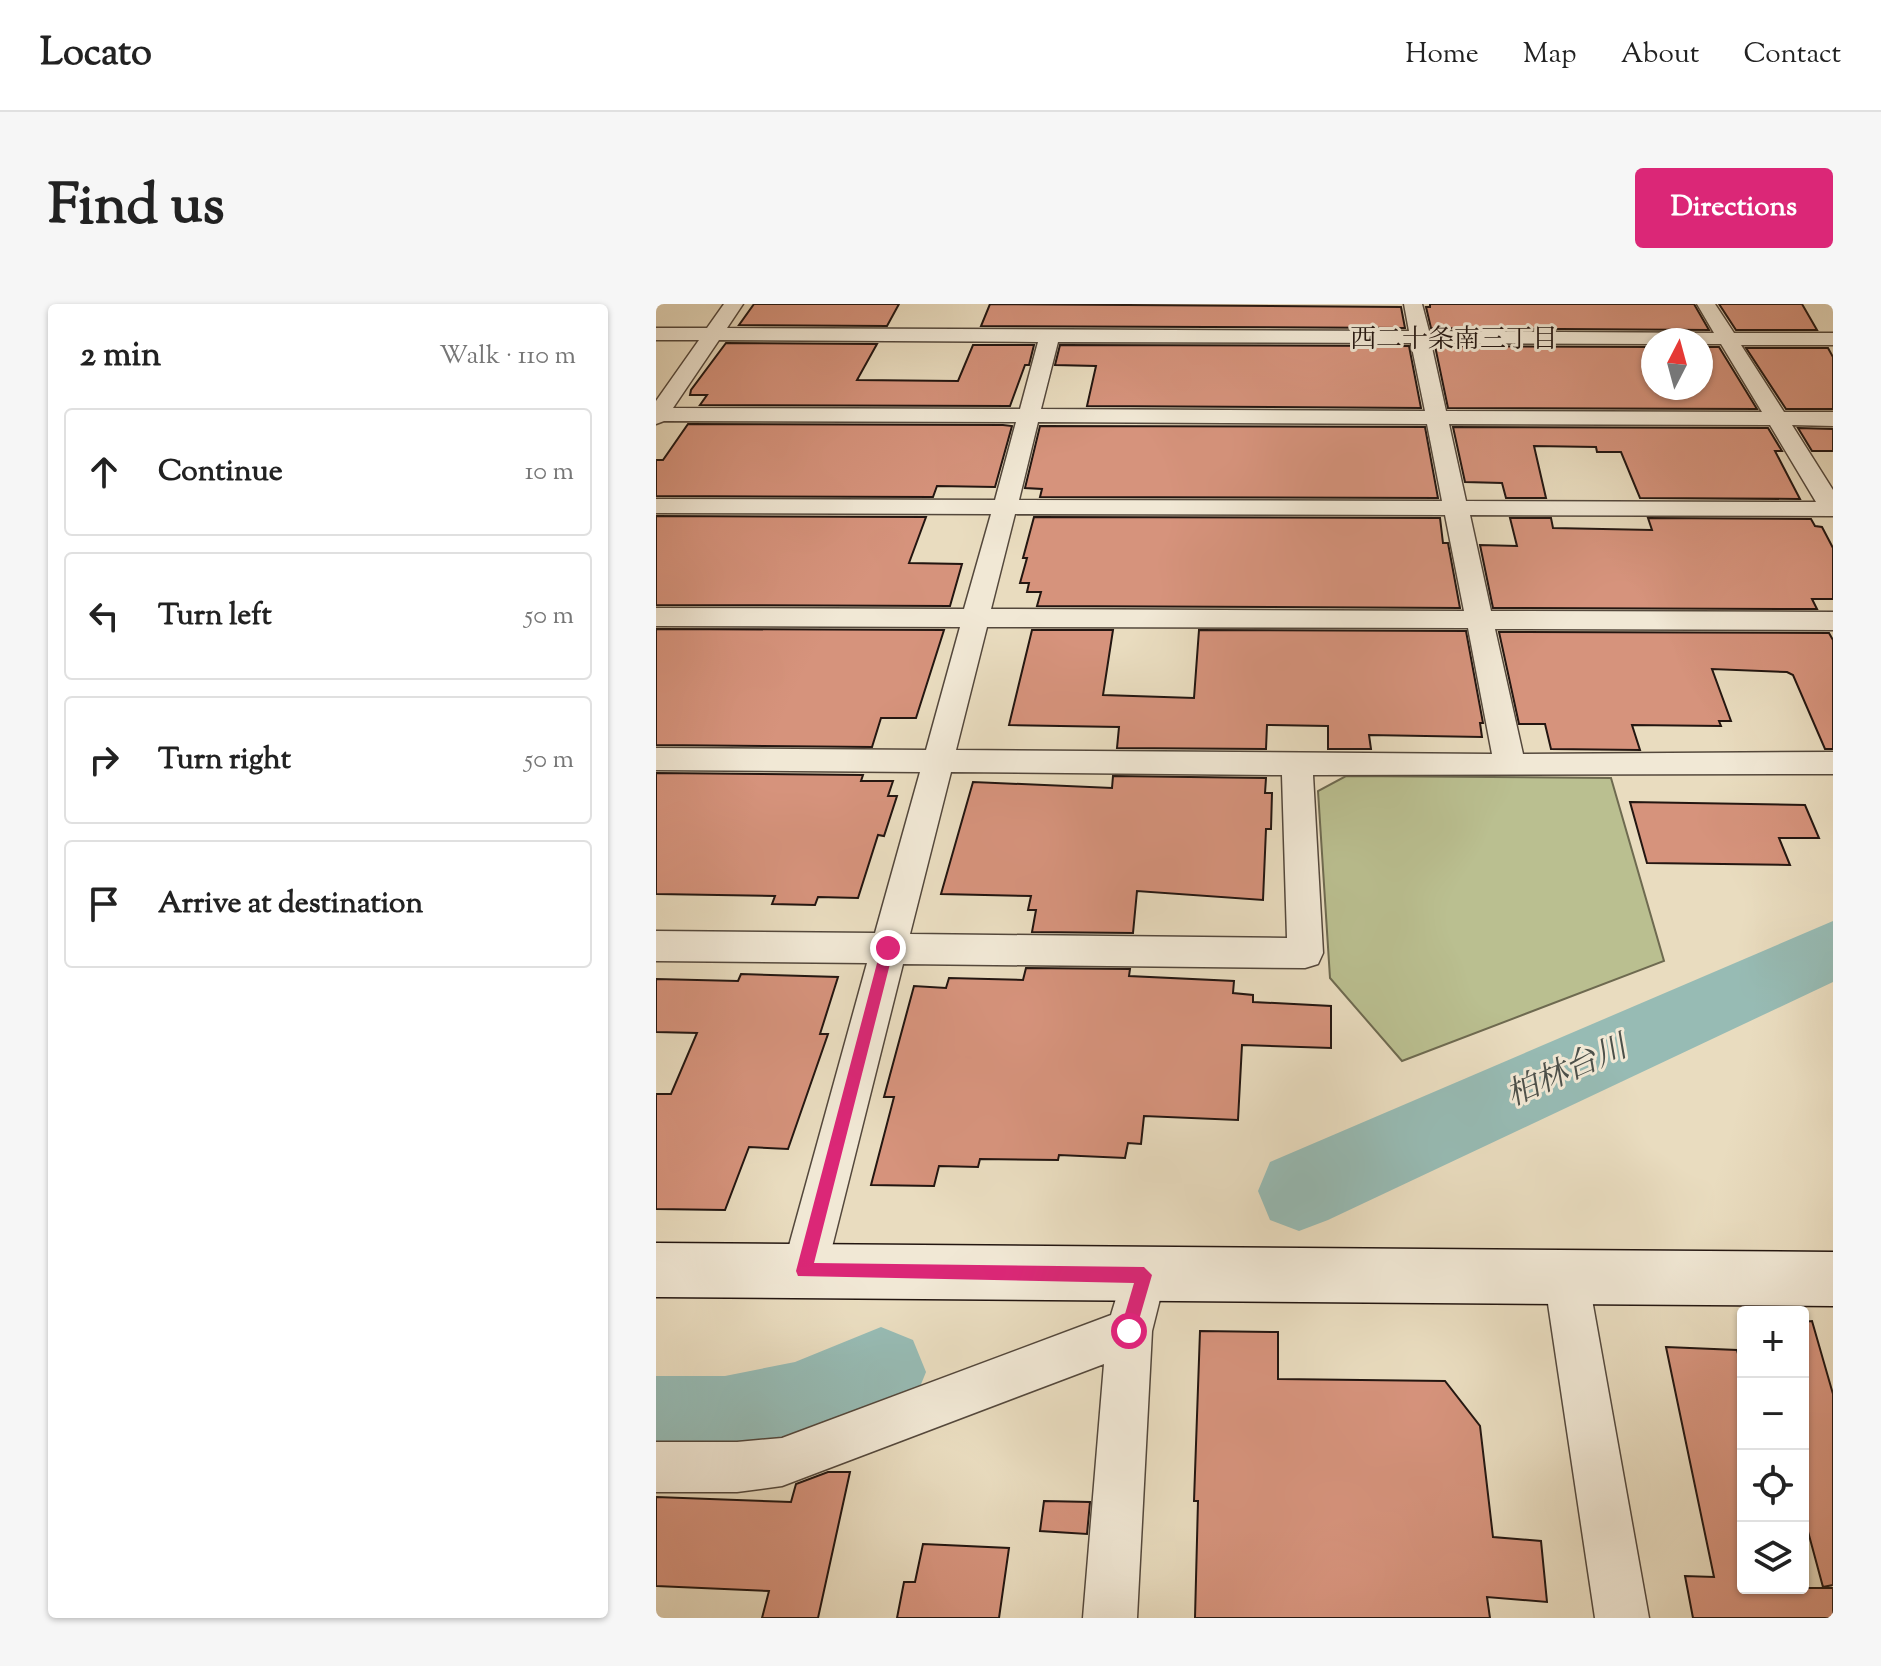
<!DOCTYPE html>
<html lang="en">
<head>
<meta charset="utf-8">
<style>
	body { margin:0; font-family:"Sorts Mill Goudy","Noto Serif JP",serif; background:#f6f6f6; color:#222 }
	.controls { position:absolute; right:24px; bottom:24px; display:grid; overflow:hidden; border-radius:8px; box-shadow:0 2px 6px #0004 }
	.controls button { width:72px; height:72px; display:grid; place-items:center; padding:0; border:0; border-bottom:2px solid #e0e0e0; background:#fff; color:#222; font:40px sans-serif }
	.compass { position:absolute; left:985px; top:24px; width:72px; height:72px; border-radius:50%; background:#fff; box-shadow:0 2px 6px #0004; rotate:6deg }
	.stop { position:absolute; width:24px; height:24px; margin:-18px; border:6px solid #db2777; border-radius:50%; background:#fff }
	.stop.end { background:#db2777; border-color:#fff; box-shadow:0 2px 8px #0008 }
	.list { margin:0; padding:0; list-style:none }
	h2 { display:flex; justify-content:space-between; align-items:center; height:104px; margin:0; padding:0 32px; font-size:34px }
	h2 small { font-size:26px; font-weight:400; color:#767676 }
	.list li { display:grid; grid-template-columns:52px 1fr auto; gap:24px; align-items:center; box-sizing:border-box; height:128px; margin:0 16px 16px; padding:0 16px; border:2px solid #e0e0e0; border-radius:8px }
	.list b { display:block; font-size:30px; white-space:nowrap }
	.list em { font-size:26px; font-style:normal; color:#767676 }
	.icon { flex:none; width:44px; height:44px; fill:none; stroke:currentColor; stroke-width:2; stroke-linecap:round; stroke-linejoin:round }
	.map { position:relative; flex:none; width:1177px; height:1314px; overflow:hidden; border-radius:8px }
	header { display:flex; align-items:center; gap:48px; box-sizing:border-box; height:112px; padding:0 40px; background:#fff; border-bottom:2px solid #e0e0e0 }
	header strong { font-size:38px }
	nav { display:flex; gap:44px; margin-inline-start:auto; font-size:28px }
	.intro { display:flex; align-items:center; justify-content:space-between; box-sizing:border-box; height:192px; padding:0 48px }
	h1 { margin:0; font-size:56px }
	.button { padding:20px 36px; border-radius:8px; background:#db2777; color:#fff; font-size:28px; font-weight:700 }
	main { display:flex; gap:48px; padding:0 48px }
	aside { flex:1; background:#fff; border-radius:8px; box-shadow:0 2px 6px #0004 }
	.map>svg:first-child { display:block }
	.green { fill:#babf90; stroke:#6e6a50; stroke-width:2 }
	.lines { fill:none; stroke-linecap:round; stroke-linejoin:round }
	.river { fill:#97bbb4; fill-rule:evenodd }
	.building { fill:#d6937c; stroke:#231611; stroke-width:2 }
	.street-casing { stroke:#54483c; stroke-width:3 }
	.secondary-casing { stroke:#231611; stroke-width:3 }
	.street { fill:#f1e8d5; fill-rule:evenodd }
	.secondary { fill:#f1e8d5; fill-rule:evenodd }
	.route { fill:#db2777 }
	.labels { text-anchor:middle; stroke-width:6; stroke-linejoin:round; paint-order:stroke }
	.far-neighbourhood-label { font-size:26px; fill:#231611; stroke:#f1e8d5 }
	.water-label { font-size:32px; font-style:italic; fill:#4c504a; stroke:#f1e8d5 }
</style>
</head>
<body>
<header>
<strong>Locato</strong>
<nav><a>Home</a><a>Map</a><a>About</a><a>Contact</a></nav>
</header>
<div class="intro"><h1>Find us</h1><a class="button">Directions</a></div>
<main>
<aside>
<h2>2 min<small>Walk · 110 m</small></h2>
<ul class="list">
<li><svg class="icon" aria-label="ahead" viewBox="0 0 24 24"><path d="M12 20V5M6 11l6-6 6 6"/></svg><div><b>Continue</b></div><em>10 m</em></li>
<li><svg class="icon" aria-label="left" viewBox="0 0 24 24"><path d="M17 20v-9H6M10 6l-5 5 5 5"/></svg><div><b>Turn left</b></div><em>50 m</em></li>
<li><svg class="icon" aria-label="right" viewBox="0 0 24 24"><path d="M7 20v-9h11M14 6l5 5-5 5"/></svg><div><b>Turn right</b></div><em>50 m</em></li>
<li><svg class="icon" aria-label="arrive" viewBox="0 0 24 24"><path d="M6 21V4h12l-3 4 3 4H6"/></svg><div><b>Arrive at destination</b></div></li>
</ul>
</aside>
<div class="map">
<svg width="1177" height="1314" viewBox="0 0 1177 1314">
	<rect width="100%" height="100%" fill="#e9dcbf"/>
	<filter id="stains"><feTurbulence type="fractalNoise" baseFrequency=".0025" numOctaves="4"/><feColorMatrix values="0 0 0 0 .2 0 0 0 0 .09 0 0 0 0 .02 0 0 0 .5 -.17"/></filter>
	<radialGradient id="worn" r=".72"><stop offset=".6" stop-color="#630" stop-opacity="0"/><stop offset="1" stop-color="#630" stop-opacity=".3"/></radialGradient>
	<path class="green" d="M690 472 955 474 1008 657 746 757 674 674 662 487Z"/>
	<g class="lines">
		<path class="river" d="M1177 617V678L672 916 643 927 614 916 602 887 614 858Z
			M225 1023 257 1036 270 1068 257 1100 139 1150 69 1166H0V1072H69L139 1058Z"/>
	</g>
	<path class="building" d="M98 0H243L231 22 83 21Z
		M334 0 745 3 749 24 325 22Z
		M774 0H1038L1053 26 775 24 770 3H774Z
		M1063 0H1146L1161 26H1080Z
		M70 39 221 40 201 76 302 77 317 41H378L373 61H369L354 102 44 101 51 91H34L35 86Z
		M404 41 753 42 765 104 431 102 440 62 399 61Z
		M779 42 997 43V84H1045V43H1063L1101 105 792 104Z
		M1090 44H1172L1177 53V105H1130Z
		M32 120 347 121 356 122 339 183 281 182 277 193 0 192V156H7Z
		M384 122 769 123 782 194 384 193 386 185 369 184Z
		M797 123 1112 124 1126 147H1119L1144 195 984 194 965 148H941L940 143 878 142 890 194H850L846 179 809 178Z
		M1142 124 1177 125V147H1156Z
		M0 212 270 213 253 259 306 260 294 302 0 301Z
		M378 213 784 214 787 239H792L804 304 381 302 385 288H371L373 279H364L371 254H367Z
		M854 214H895L897 224 996 226 992 214 1155 215 1159 222 1166 223 1177 244V295H1156L1161 305 837 304 824 241 861 242Z
		M0 325 288 326 260 414H225L216 443 0 441Z
		M376 326H457L447 391 538 394 543 326 810 327 827 419H824L826 433 713 431 715 445H672V422L611 421 610 445 461 444 463 423 353 421Z
		M843 328 1173 329 1177 336V445H1169L1137 371 1131 368 1056 365 1075 417H1063L1065 422 976 421 984 446 895 445 889 420H863Z
		M0 469 207 471 205 477H237L232 492H241L228 532 222 531 202 594 162 593 159 601 116 600 119 592 0 590Z
		M457 472 610 474 609 489H616L615 525H610L607 596 481 587 477 629 376 628 380 606H372L375 592 285 590 317 478 456 484Z
		M974 498 1149 501 1163 534H1123L1134 561 991 559Z
		M370 664 474 665 473 672 578 677 577 689 597 691V698L675 702V744L586 741 582 816 488 812 485 840 472 839 469 854 403 851 402 856 324 855 322 863 283 862 278 882 215 881 238 793H228L258 682 290 684 293 674 367 676Z
		M85 670 182 673 164 730H172L132 845 93 843 69 906 0 905V790H15L41 729 0 728V675L82 677Z
		M1156 1017 1177 1090V1281L1167 1283 1147 1209V1018Z
		M544 1027 622 1028V1075L789 1077 824 1122 837 1233 885 1237 891 1298 831 1293 834 1314H539L542 1197H538Z
		M1010 1043 1081 1046 1087 1069V1284H1177V1314H1037L1029 1272 1058 1273Z
		M172 1168H194L162 1314H106L113 1287 0 1282V1193L135 1198 140 1180Z
		M388 1197 434 1198 431 1230 384 1227Z
		M267 1240 353 1244 343 1314H241L248 1278H259Z"/>
	<g class="lines">
		<defs>
			<path id="street" d="M68 0H87L71 24 753 27 748 0H766L773 27 1058 29 1041 0H1059L1078 29H1177V41H1085L1128 108H1177V122L1136 121 1177 186V212L814 211 835 307 1177 308V326L839 325 867 450 1177 448V470L657 471 667 649 662 660 649 664 247 660 170 967 164 983 148 989 132 983 126 967 211 659 0 657V627L219 629 264 468 0 466V444L270 446 304 323 0 322V304L308 305 335 210 0 209V195L339 196 360 118 8 117 0 120V97L43 36H0V24H51ZM63 36 382 38 364 105 17 104ZM997 36H1045V40H1065L1106 108 790 107 775 39 997 40ZM402 38 755 39 769 107 385 105ZM382 118 771 120 786 197 363 196ZM793 120 1114 121 1160 198 810 197ZM359 210 789 211 808 307 335 305ZM331 323 812 324 836 450 300 446ZM295 468 626 471 631 634 254 630Z
				M488 949 504 955 510 971 496 1027 481 1314H427L448 1060 126 1182 81 1188H0V1138H81L126 1134 455 1011 472 955Z
				M910 951 926 957 932 973 993 1314H939L888 973 894 957Z"/>
			<path id="secondary" d="M0 939 1177 948V1002L0 993Z"/>
		</defs>
		<use href="#street" class="street-casing"/>
		<use href="#secondary" class="secondary-casing"/>
		<use href="#street" class="street"/>
		<use href="#secondary" class="secondary"/>
	</g>
	<path class="route" d="M232 639 238 644 158 959 488 963 496 971 478 1033 473 1036 467 1033 464 1027 478 979 142 972 140 967 225 644Z"/>
	<g class="labels">
		<g class="far-neighbourhood-label">
			<text x="798" y="43">西二十条南三丁目</text>
		</g>
		<g class="water-label">
			<text transform="translate(910 766) rotate(-24)" y="11">柏林台川</text>
		</g>
	</g>
	<rect width="100%" height="100%" filter="url(#stains)"/>
	<rect width="100%" height="100%" fill="url(#worn)"/>
</svg>
<div class="controls">
<button>+</button>
<button>−</button>
<button><svg class="icon" aria-label="locate" viewBox="0 0 24 24"><circle cx="12" cy="12" r="6"/><path d="M12 2v4M12 18v4M2 12h4M18 12h4"/></svg></button>
<button><svg class="icon" aria-label="layers" viewBox="0 0 24 24"><path d="M12 4l9 5-9 5-9-5zM3 14l9 5 9-5"/></svg></button>
</div>
<svg class="compass" viewBox="-18 -18 36 36"><path d="M0-13l5 13h-10z" fill="#e53935"/><path d="M0 13l5-13h-10z" fill="#767676"/></svg>
<div class="stop" style="left:473px;top:1027px"></div>
<div class="stop end" style="left:232px;top:644px"></div>
</div>
</main>
</body>
</html>
